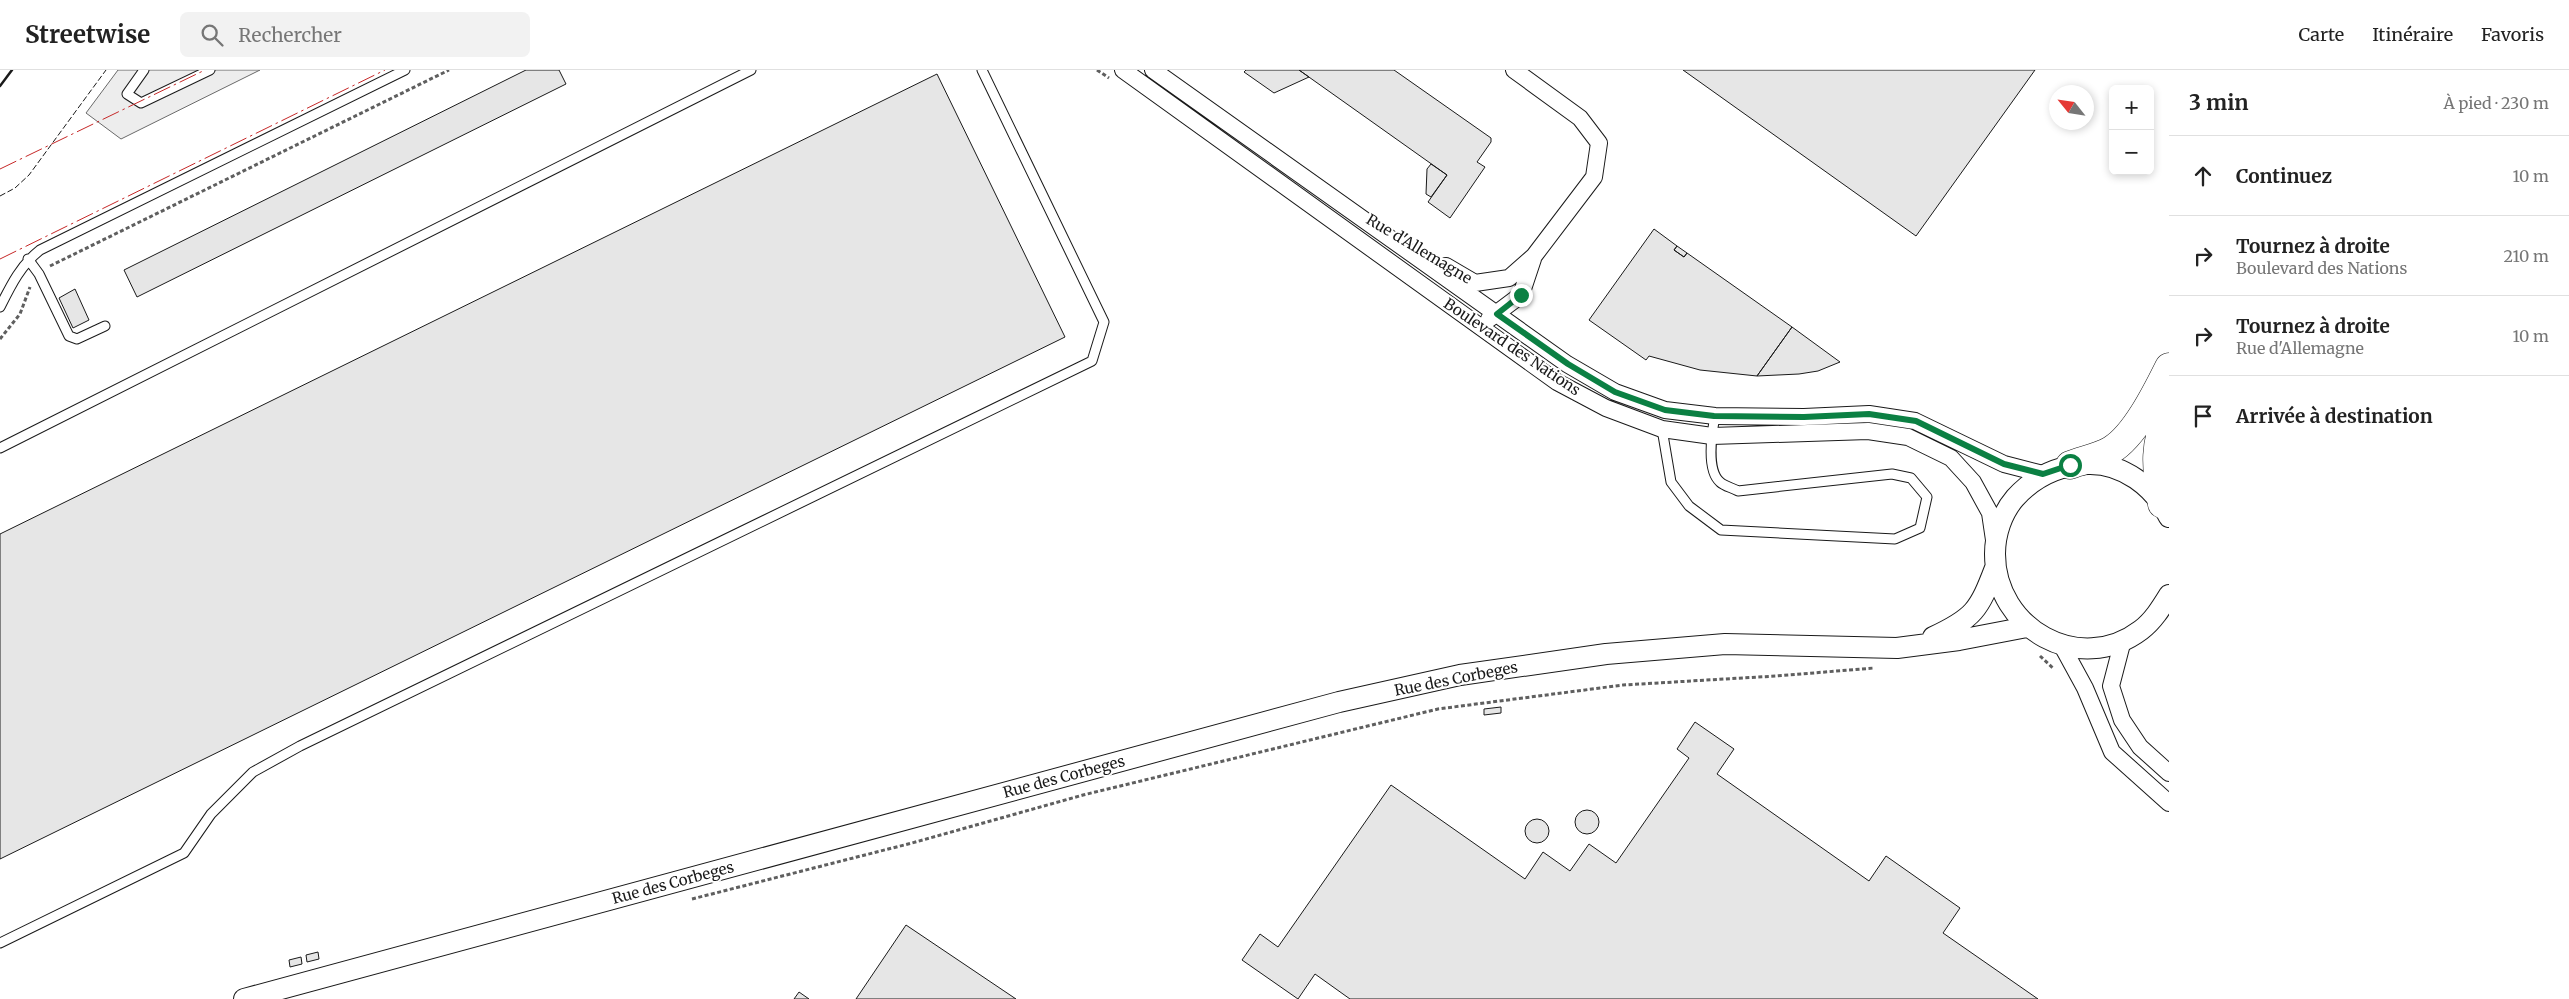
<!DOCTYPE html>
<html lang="fr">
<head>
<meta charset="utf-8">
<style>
	body { margin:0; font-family:Merriweather,serif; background:#f2f2f2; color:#222 }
	.controls { position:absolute; right:15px; top:15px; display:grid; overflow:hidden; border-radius:8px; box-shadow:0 2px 8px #0003 }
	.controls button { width:45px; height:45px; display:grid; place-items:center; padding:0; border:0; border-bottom:1px solid #e0e0e0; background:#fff; color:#222; font:25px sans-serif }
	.compass { position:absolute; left:2049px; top:15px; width:45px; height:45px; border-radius:50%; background:#fff; box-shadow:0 2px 8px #0003; rotate:300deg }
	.stop { position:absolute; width:15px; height:15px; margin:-11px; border:4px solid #0b8043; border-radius:50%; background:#fff }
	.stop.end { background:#0b8043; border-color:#fff; box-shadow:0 1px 5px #0008 }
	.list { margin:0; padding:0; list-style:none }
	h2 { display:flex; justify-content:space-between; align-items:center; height:65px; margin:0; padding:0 20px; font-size:21px }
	h2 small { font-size:16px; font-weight:400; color:#767676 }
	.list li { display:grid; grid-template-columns:32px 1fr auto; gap:15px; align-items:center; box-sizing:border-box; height:80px; padding:0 20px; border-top:1px solid #e0e0e0 }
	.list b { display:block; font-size:19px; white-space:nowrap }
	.list p { margin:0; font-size:16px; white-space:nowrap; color:#767676 }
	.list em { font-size:16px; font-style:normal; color:#767676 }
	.icon { flex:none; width:28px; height:28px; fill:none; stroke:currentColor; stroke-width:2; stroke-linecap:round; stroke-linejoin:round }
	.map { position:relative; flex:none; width:2169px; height:929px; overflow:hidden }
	header { display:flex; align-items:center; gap:30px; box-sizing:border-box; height:70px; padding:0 25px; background:#fff; border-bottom:1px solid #e0e0e0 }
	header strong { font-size:24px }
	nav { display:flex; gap:28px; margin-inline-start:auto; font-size:18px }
	.search { width:350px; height:45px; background:#f2f2f2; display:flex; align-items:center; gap:12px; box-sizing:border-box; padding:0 18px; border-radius:8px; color:#767676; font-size:19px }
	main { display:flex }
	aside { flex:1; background:#fff }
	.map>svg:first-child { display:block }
	.parking { fill:#ededed; stroke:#6a6a6a }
	.building { fill:#e6e6e6; stroke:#1a1a1a }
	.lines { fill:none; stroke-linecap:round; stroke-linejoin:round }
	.service-casing { stroke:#1a1a1a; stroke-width:11 }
	.minor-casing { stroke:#1a1a1a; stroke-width:18 }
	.tertiary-casing { stroke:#1a1a1a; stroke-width:22 }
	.motorway-casing { stroke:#1a1a1a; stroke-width:29 }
	.path { stroke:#5f5f5f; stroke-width:3; stroke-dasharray:4 2.5; stroke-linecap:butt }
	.service { stroke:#fff; stroke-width:9 }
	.minor { stroke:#fff; stroke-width:16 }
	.tertiary { stroke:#fff; stroke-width:20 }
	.motorway { stroke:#fff; stroke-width:28 }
	.fence { stroke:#1a1a1a; stroke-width:1; stroke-dasharray:6 2.5; stroke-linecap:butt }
	.wall { stroke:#1a1a1a; stroke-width:2.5 }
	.power { stroke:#c62828; stroke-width:1; stroke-dasharray:18 4 2.5 4; stroke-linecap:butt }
	.route { stroke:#0b8043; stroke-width:6 }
	.labels { text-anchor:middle; stroke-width:4; stroke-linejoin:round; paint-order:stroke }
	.street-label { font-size:15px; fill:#1a1a1a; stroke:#fff }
</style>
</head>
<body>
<header>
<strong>Streetwise</strong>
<div class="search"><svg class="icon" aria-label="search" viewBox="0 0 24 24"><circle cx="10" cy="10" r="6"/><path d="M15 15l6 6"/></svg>Rechercher</div>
<nav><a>Carte</a><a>Itinéraire</a><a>Favoris</a></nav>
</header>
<main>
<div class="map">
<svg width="2169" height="929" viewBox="0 0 2169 929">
	<rect width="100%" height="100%" fill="#fff"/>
	<path class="parking" d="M118 0H260L121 69 86 43Z"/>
	<path class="building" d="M526 0H559L566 14 137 227 124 200Z
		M1246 0H1299L1309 7 1274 23 1244 2Z
		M1299 0H1394L1491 68V72L1477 92 1485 97 1450 148 1428 132 1447 105Z
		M1683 0H2035L1916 166Z
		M937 4 1065 267 0 789V464Z
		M1431 94 1447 105 1431 127 1426 124 1427 99Z
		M1654 159 1677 176 1674 180 1684 187 1687 183 1792 257 1757 306 1700 300 1649 286 1646 290 1589 250Z
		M1677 176 1687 183 1684 187 1674 180Z
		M75 219 89 250 73 258 59 228Z
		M1792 257 1840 292 1818 301 1799 304 1757 306Z
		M1501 637V643L1484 645V639Z
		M1695 652 1734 679 1717 704 1869 811 1886 786 1960 838 1943 863 2038 929H1350L1315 904 1298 929 1242 890 1260 864 1278 877 1391 715 1525 809 1543 782 1570 801 1589 774 1616 793 1689 688 1677 679Z
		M1575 752a12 12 0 1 1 24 0a12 12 0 1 1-24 0Z
		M1525 761a12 12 0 1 1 24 0a12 12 0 1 1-24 0Z
		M906 855 1016 929H856Z
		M318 882 319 889 307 892 306 885Z
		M301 887 302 894 290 897 289 890Z
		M799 922 809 929H794Z"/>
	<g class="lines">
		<defs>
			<path id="service" d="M144 0 127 24 141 33 210 0
				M28 189 39 204 69 266 77 269 105 256
				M0 237C11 215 20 196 40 180L405 0
				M1662 359 1671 412 1689 436 1721 460 1895 469 1920 458 1927 427 1911 408 1892 404 1738 421C1733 418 1724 416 1720 412 1706 400 1712 362 1715 346
				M0 378 751 0
				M0 873 184 783 211 744 253 702 300 676 1092 291 1104 252 982 0"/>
			<path id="minor" d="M1123 0 1557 312 1606 338 1662 359 1712 366 1868 361 1908 367 1951 388 1973 412 1990 443 1994 470
				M1153 0 1567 294 1615 322 1665 340 1715 346 1804 347 1869 344 1915 351 2004 394 2043 404
				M1446 196 1475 213 1509 208 1534 186 1594 107 1599 73 1580 48 1514 0
				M1489 249 1521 225 1533 189
				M2123 570 2111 616 2122 650 2140 677 2169 703
				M2061 574 2085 618 2112 682 2169 733"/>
			<path id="tertiary" d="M2169 447C2154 417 2123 393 2088 394 2059 395 2035 406 2015 428 2002 443 1995 464 1995 484 1995 558 2079 607 2141 560 2153 551 2161 538 2169 525
				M1933 567C1974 548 1979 540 1995 498
				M244 929 1339 632 1460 605 1606 584 1725 574 1897 578 1959 570 2027 557"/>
			<path id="motorway" d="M2070 395C2083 390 2099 387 2111 380 2135 366 2157 321 2169 297
				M2162 434C2155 394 2154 376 2169 337"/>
		</defs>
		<use href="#service" class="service-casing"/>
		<use href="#minor" class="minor-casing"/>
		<use href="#tertiary" class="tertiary-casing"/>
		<use href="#motorway" class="motorway-casing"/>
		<path class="path" d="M1097 0 1109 8
			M50 196 449 0
			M0 269 20 244 30 217
			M2040 586 2054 599
			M692 829 912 773 1083 725 1438 639 1623 615 1776 606 1874 598"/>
		<use href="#service" class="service"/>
		<use href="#minor" class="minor"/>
		<use href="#tertiary" class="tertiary"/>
		<use href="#motorway" class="motorway"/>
		<path class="fence" d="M0 126 15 118 29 105 106 0"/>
		<path class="wall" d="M0 16 12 0"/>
		<path class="power" d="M0 99 205 0
			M0 189 385 0"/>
	</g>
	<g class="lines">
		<path class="route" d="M1521 225 1497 244 1568 294 1615 322 1665 340 1714 346 1804 347 1869 344 1916 351 2004 394 2043 404 2070 395"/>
	</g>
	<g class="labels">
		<g class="street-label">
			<text transform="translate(1419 179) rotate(31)" y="5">Rue d'Allemagne</text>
			<text transform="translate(1512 277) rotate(34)" y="5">Boulevard des Nations</text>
			<text transform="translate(1456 609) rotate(-11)" y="5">Rue des Corbeges</text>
			<text transform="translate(1064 707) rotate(-15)" y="5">Rue des Corbeges</text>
			<text transform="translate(673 813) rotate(-15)" y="5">Rue des Corbeges</text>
		</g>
	</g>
</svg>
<div class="controls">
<button>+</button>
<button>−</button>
</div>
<svg class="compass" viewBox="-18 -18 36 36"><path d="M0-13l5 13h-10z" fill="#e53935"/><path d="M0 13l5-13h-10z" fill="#767676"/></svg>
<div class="stop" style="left:2070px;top:395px"></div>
<div class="stop end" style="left:1521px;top:225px"></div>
</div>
<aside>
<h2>3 min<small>À pied · 230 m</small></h2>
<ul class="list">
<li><svg class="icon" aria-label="ahead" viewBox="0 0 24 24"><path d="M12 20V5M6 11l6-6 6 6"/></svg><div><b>Continuez</b></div><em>10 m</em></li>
<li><svg class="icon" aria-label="right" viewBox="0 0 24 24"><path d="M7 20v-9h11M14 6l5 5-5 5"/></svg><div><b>Tournez à droite</b><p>Boulevard des Nations</p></div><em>210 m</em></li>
<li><svg class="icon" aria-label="right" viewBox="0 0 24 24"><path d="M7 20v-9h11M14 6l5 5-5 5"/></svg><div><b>Tournez à droite</b><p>Rue d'Allemagne</p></div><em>10 m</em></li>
<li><svg class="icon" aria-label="arrive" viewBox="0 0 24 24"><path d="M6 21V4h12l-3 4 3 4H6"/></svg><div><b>Arrivée à destination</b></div></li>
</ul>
</aside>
</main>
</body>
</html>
